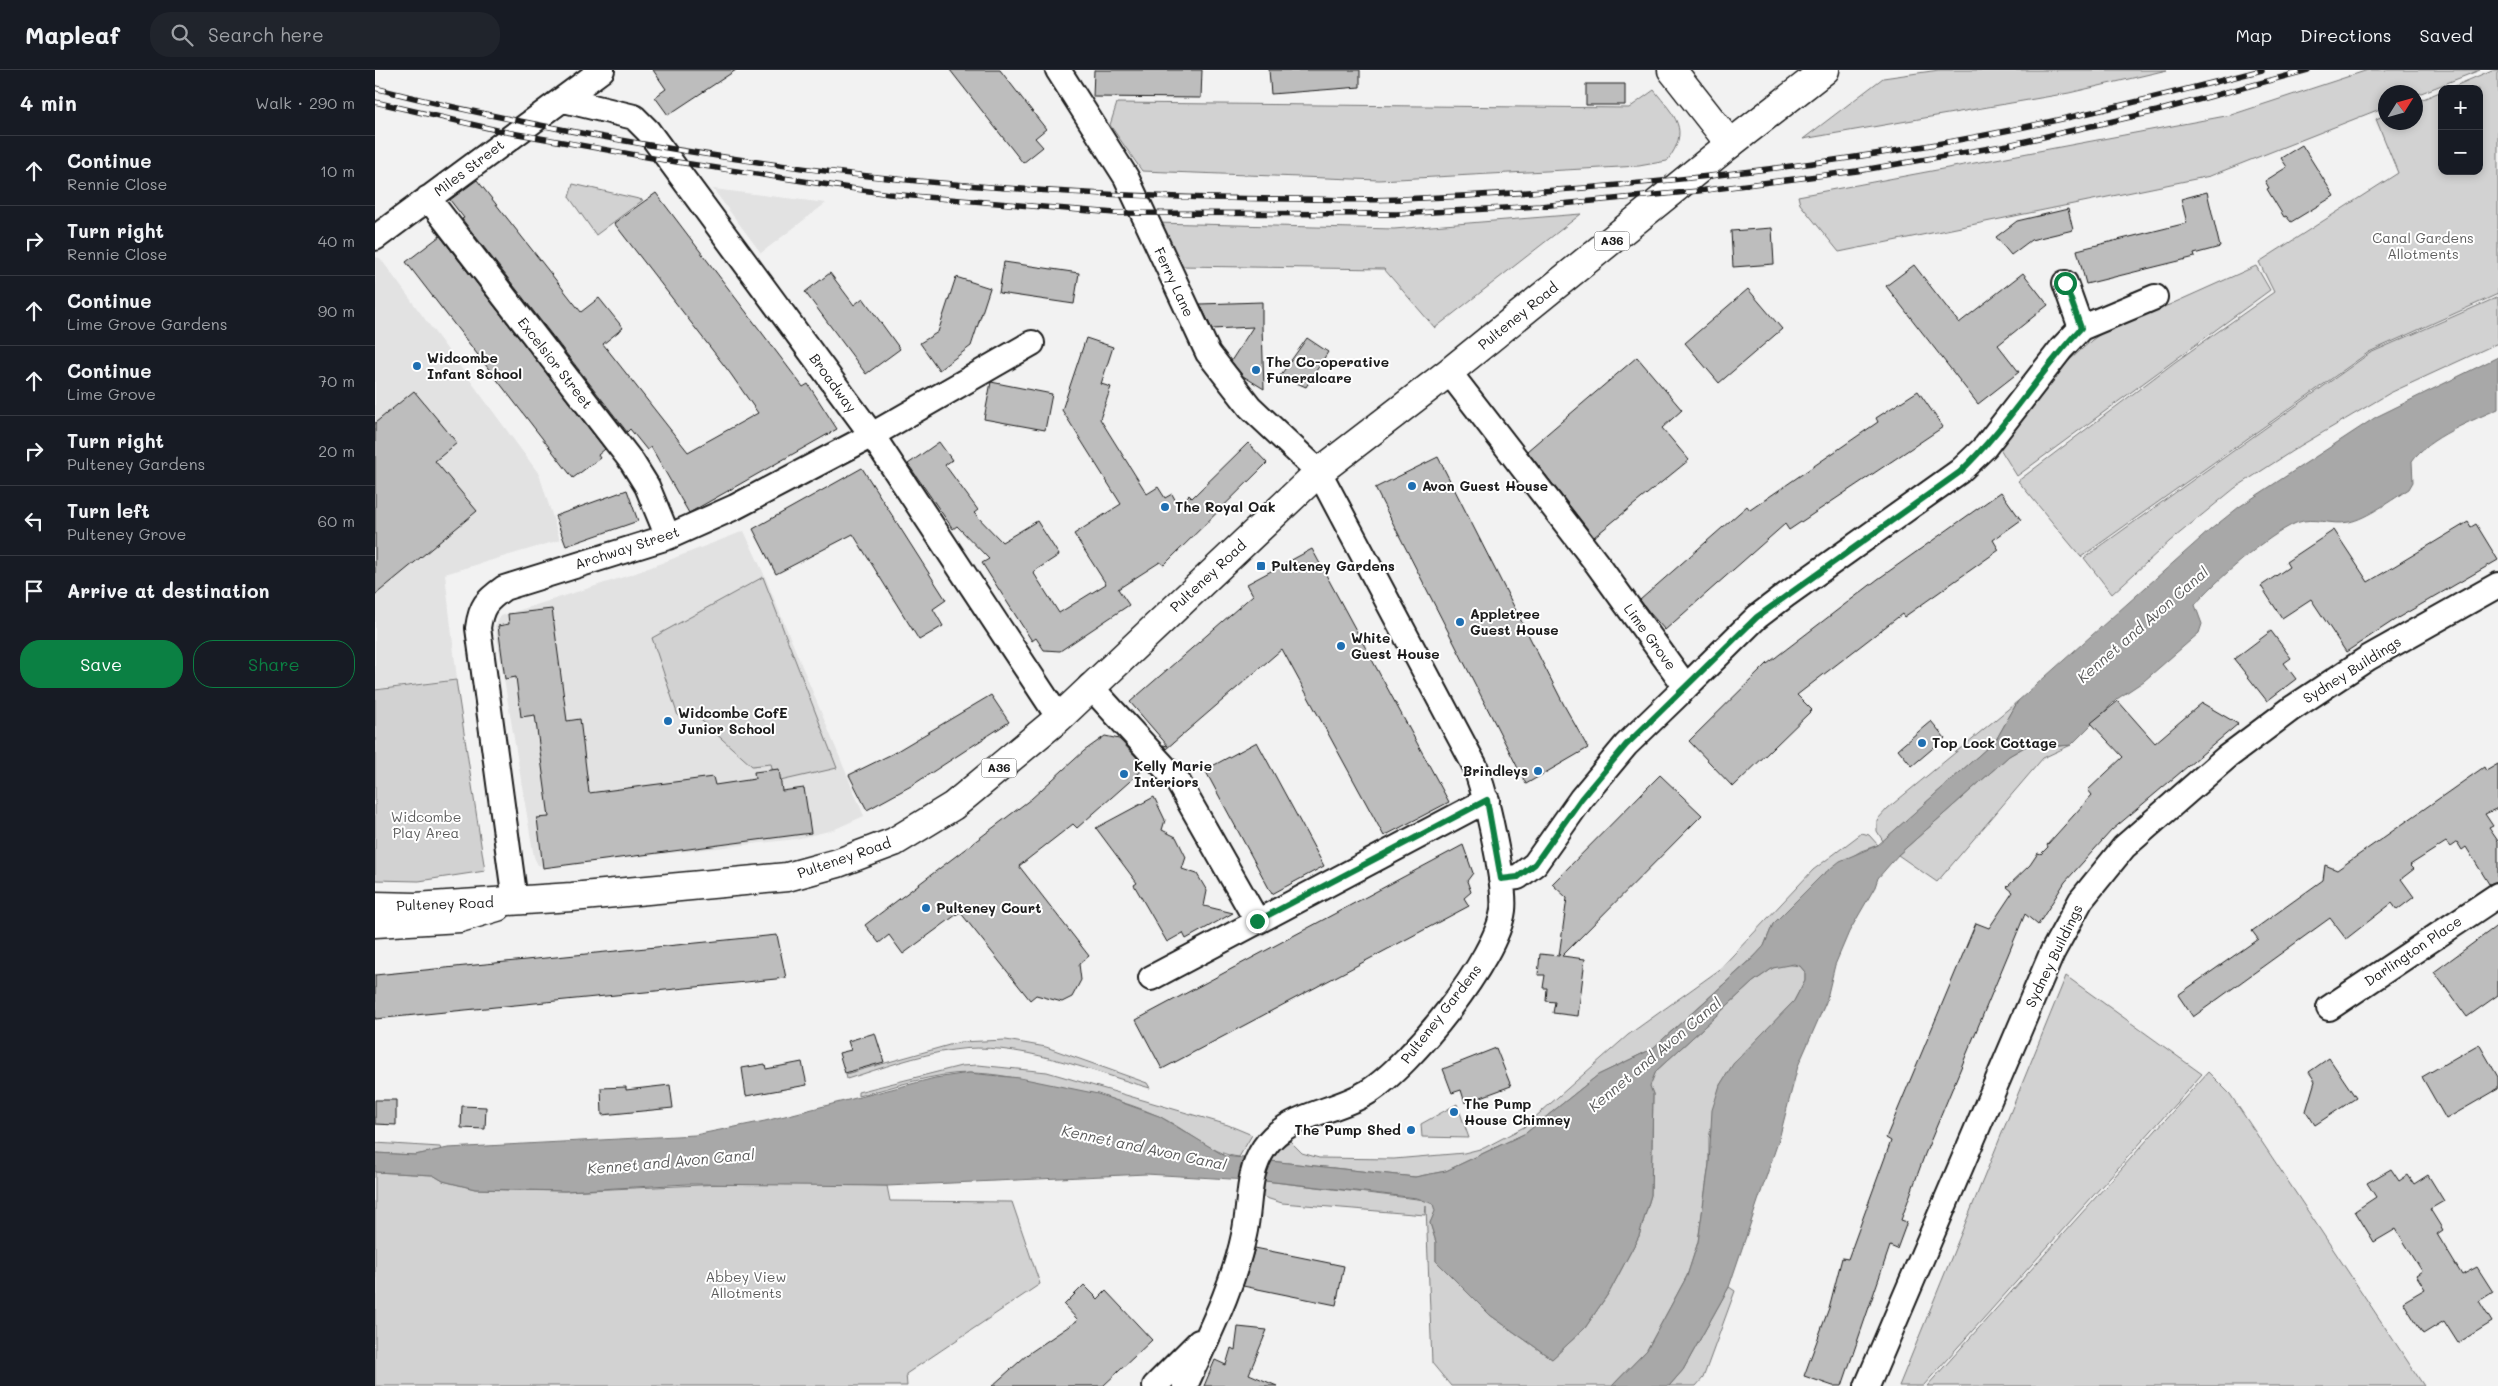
<!DOCTYPE html>
<html lang="en">
<head>
<meta charset="utf-8">
<style>
	body { margin:0; font-family:Mali,sans-serif; background:#20242c; color:#f1f3f6 }
	.controls { position:absolute; right:15px; top:15px; display:grid; overflow:hidden; border-radius:10px; box-shadow:0 2px 8px #0003 }
	.controls button { width:45px; height:45px; display:grid; place-items:center; padding:0; border:0; border-bottom:1px solid #363941; background:#171b24; color:#f1f3f6; font:25px sans-serif }
	.compass { position:absolute; left:2003px; top:15px; width:45px; height:45px; border-radius:50%; background:#171b24; box-shadow:0 2px 8px #0003; rotate:53deg }
	.stop { position:absolute; width:15px; height:15px; margin:-11px; border:4px solid #0b8043; border-radius:50%; background:#fff }
	.stop.end { background:#0b8043; border-color:#fff; box-shadow:0 1px 5px #0008 }
	.list { margin:0; padding:0; list-style:none }
	h2 { display:flex; justify-content:space-between; align-items:center; height:65px; margin:0; padding:0 20px; font-size:21px }
	h2 small { font-size:16px; font-weight:400; color:#9ea1a6 }
	.list li { display:grid; grid-template-columns:32px 1fr auto; gap:15px; align-items:center; box-sizing:border-box; height:70px; padding:0 20px; border-top:1px solid #363941 }
	.list b { display:block; font-size:19px; white-space:nowrap }
	.list p { margin:0; font-size:16px; white-space:nowrap; color:#9ea1a6 }
	.list em { font-size:16px; font-style:normal; color:#9ea1a6 }
	.actions { display:flex; gap:10px; padding:15px 20px }
	.actions a { flex:1; padding:11px 0; border:1px solid #0b8043; border-radius:20px; text-align:center; font-size:18px; color:#0b8043 }
	.actions .main { background:#0b8043; color:#fff }
	.icon { flex:none; width:28px; height:28px; fill:none; stroke:currentColor; stroke-width:2; stroke-linecap:round; stroke-linejoin:round }
	.map { position:relative; flex:none; width:2123px; height:1316px; overflow:hidden }
	header { display:flex; align-items:center; gap:30px; box-sizing:border-box; height:70px; padding:0 25px; background:#171b24; border-bottom:1px solid #363941 }
	header strong { font-size:24px }
	nav { display:flex; gap:28px; margin-inline-start:auto; font-size:18px }
	.search { width:350px; height:45px; background:#20242c; display:flex; align-items:center; gap:12px; box-sizing:border-box; padding:0 18px; border-radius:20px; color:#9ea1a6; font-size:19px }
	main { display:flex }
	aside { flex:1; background:#171b24 }
	.map>svg:first-child { display:block }
	.built { fill:#e2e2e2 }
	.green { fill:#d2d2d2; stroke:#777 }
	.water { fill:#a8a8a8; stroke:#707070 }
	.building { fill:#bdbdbd; stroke:#1c1c1c }
	.lines { fill:none; stroke-linecap:round; stroke-linejoin:round }
	.minor-casing { stroke:#1c1c1c; stroke-width:28 }
	.tertiary-casing { stroke:#1c1c1c; stroke-width:31 }
	.primary-casing { stroke:#1c1c1c; stroke-width:31 }
	.trunk-casing { stroke:#1c1c1c; stroke-width:31 }
	.minor { stroke:#fff; stroke-width:24 }
	.tertiary { stroke:#fff; stroke-width:28 }
	.primary { stroke:#fff; stroke-width:28 }
	.trunk { stroke:#fff; stroke-width:28 }
	.rail-casing { stroke:#1c1c1c; stroke-width:5.5 }
	.rail { stroke:#fff; stroke-width:4; stroke-dasharray:11; stroke-linecap:butt }
	.route { stroke:#0b8043; stroke-width:6 }
	.poi-dot { fill:#1f6fb2; stroke:#fff; stroke-width:2 }
	.labels { text-anchor:middle; stroke-width:4; stroke-linejoin:round; paint-order:stroke }
	.shield { fill:#fff; stroke:#606060; stroke-width:1 }
	.shield-label { font-size:12px; font-weight:bold; fill:#1c1c1c }
	.street-label { font-size:14px; fill:#1c1c1c; stroke:#fff }
	.park-label { font-size:14px; fill:#5c5c5c; stroke:#fff }
	.poi-label { font-size:14px; font-weight:bold; fill:#1c1c1c; stroke:#fff; text-anchor:start }
	.water-label { font-size:15px; font-style:italic; fill:#5b5b5b; stroke:#fff }
</style>
</head>
<body>
<header>
<strong>Mapleaf</strong>
<div class="search"><svg class="icon" aria-label="search" viewBox="0 0 24 24"><circle cx="10" cy="10" r="6"/><path d="M15 15l6 6"/></svg>Search here</div>
<nav><a>Map</a><a>Directions</a><a>Saved</a></nav>
</header>
<main>
<aside>
<h2>4 min<small>Walk · 290 m</small></h2>
<ul class="list">
<li><svg class="icon" aria-label="ahead" viewBox="0 0 24 24"><path d="M12 20V5M6 11l6-6 6 6"/></svg><div><b>Continue</b><p>Rennie Close</p></div><em>10 m</em></li>
<li><svg class="icon" aria-label="right" viewBox="0 0 24 24"><path d="M7 20v-9h11M14 6l5 5-5 5"/></svg><div><b>Turn right</b><p>Rennie Close</p></div><em>40 m</em></li>
<li><svg class="icon" aria-label="ahead" viewBox="0 0 24 24"><path d="M12 20V5M6 11l6-6 6 6"/></svg><div><b>Continue</b><p>Lime Grove Gardens</p></div><em>90 m</em></li>
<li><svg class="icon" aria-label="ahead" viewBox="0 0 24 24"><path d="M12 20V5M6 11l6-6 6 6"/></svg><div><b>Continue</b><p>Lime Grove</p></div><em>70 m</em></li>
<li><svg class="icon" aria-label="right" viewBox="0 0 24 24"><path d="M7 20v-9h11M14 6l5 5-5 5"/></svg><div><b>Turn right</b><p>Pulteney Gardens</p></div><em>20 m</em></li>
<li><svg class="icon" aria-label="left" viewBox="0 0 24 24"><path d="M17 20v-9H6M10 6l-5 5 5 5"/></svg><div><b>Turn left</b><p>Pulteney Grove</p></div><em>60 m</em></li>
<li><svg class="icon" aria-label="arrive" viewBox="0 0 24 24"><path d="M6 21V4h12l-3 4 3 4H6"/></svg><div><b>Arrive at destination</b></div></li>
</ul>
<div class="actions"><a class="main">Save</a><a>Share</a></div>
</aside>
<div class="map">
<svg width="2123" height="1316" viewBox="0 0 2123 1316">
	<rect width="100%" height="100%" fill="#f2f2f2"/>
	<filter id="ink" filterUnits="userSpaceOnUse"><feTurbulence type="fractalNoise" baseFrequency=".02" numOctaves="2"/><feDisplacementMap in="SourceGraphic" scale="10" xChannelSelector="R" yChannelSelector="G"/><feConvolveMatrix kernelMatrix="1 2 1 2 8 2 1 2 1" color-interpolation-filters="sRGB"/></filter>
	<g filter="url(#ink)">
		<path class="built" d="M338 119 451 133 386 183Z
			M0 187 5 188 164 404 185 470 70 504 82 609 0 619Z
			M369 461 388 502 489 746 458 760 421 769 171 797 163 795 159 787 120 556 126 546 258 504Z"/>
		<path class="green" d="M1564 0H1792L1694 23 1428 69 1508 8Z
			M1993 0H2105L2041 25 2040 22H2010V37L1835 106 1464 182 1425 134 1423 126 1856 45Z
			M2117 0H2123V224L1994 282 1706 487 1643 411 1800 292 1899 222 1884 192 2023 103 2001 49 2010 45V52H2040L2041 32 2067 21V101H2104V19H2073Z
			M1279 20C1300 47 1316 59 1292 91L1264 96 1004 110 767 101 735 55 742 33 1254 38Z
			M198 114 268 130 221 165 194 127Z
			M1206 144 1060 258 1009 199 805 196 780 153 1019 159Z
			M1881 196 1895 220 1642 406 1624 377 1687 297 1717 270 1744 251 1794 235Z
			M2123 227V273L2015 323 1925 376 1860 418 1795 471 1737 524 1709 488 1995 283Z
			M388 507 462 698 401 712 396 694 377 696 318 643 303 646 277 568Z
			M81 610 110 801 44 811 0 810V620Z
			M1643 631 1621 670 1508 771 1502 761V750L1513 738Z
			M1668 670 1684 676 1696 675 1668 688 1562 812 1523 785 1634 686 1658 672Z
			M1487 763 1494 765 1503 775 1486 781 1446 806 1398 854 1389 876 1382 884 1277 979 1223 1005 1151 1063 1071 1101 1040 1107 895 1091 900 1083 915 1071 927 1083 944 1088 1019 1089 1089 1083 1109 1078 1149 1057 1253 965 1344 900 1438 800Z
			M1409 894 1425 896 1430 902V910L1419 931 1359 994 1345 1015 1334 1068V1094L1323 1172 1312 1206 1272 1280 1237 1316H1076L1057 1293 1051 1136 1050 1145 907 1133 888 1127 890 1111 1051 1130 1058 1134 1061 1141 1055 1153 1061 1172V1191L1115 1245 1177 1289 1210 1258 1235 1221 1264 1166 1276 1125 1278 1024 1274 1016 1281 1001 1378 912 1398 898Z
			M1691 906 1827 1004 1548 1316H1524Z
			M631 970 671 977 772 1013 775 1018C715 1001 641 970 578 980 542 985 507 998 472 1009L471 1004 585 972Z
			M603 995 672 1002 853 1055 877 1065 864 1087C835 1084 810 1058 783 1046 747 1029 709 1023 670 1014 646 1009 620 1003 595 1003 558 1003 519 1017 483 1026V1022L586 996Z
			M1833 1002 1855 1024 2049 1316H1552Z
			M1082 1034 1094 1068 1047 1067 1046 1054Z
			M0 1073 65 1077 66 1080 40 1085 0 1083Z
			M0 1102 58 1105 68 1111 100 1119 134 1120 190 1121 371 1113 512 1116 515 1131 637 1132 665 1214 531 1304 532 1316H0Z
			M1354 1217 1360 1221 1328 1308 1321 1316H1294L1308 1300Z"/>
		<path class="water" d="M2123 287V339C2098 350 2053 368 2037 391L2038 412 2034 419C2018 429 1991 449 1974 452 1956 456 1939 446 1921 453 1893 465 1839 512 1820 535L1827 554 1824 563 1769 611 1742 629 1696 675 1684 676 1667 670 1658 672 1634 686 1523 785 1503 808 1500 817 1474 862 1460 895 1451 932 1423 996 1404 1069 1354 1217 1308 1300 1294 1316H1237L1272 1280 1312 1206 1323 1172 1334 1094 1337 1040 1345 1015 1358 994 1419 931 1430 910V902L1425 896 1419 894 1398 898 1378 912 1281 1001 1275 1016 1278 1024 1276 1125 1264 1166 1235 1221 1210 1258 1177 1289 1115 1245 1061 1191V1172L1055 1153 1060 1141 1058 1134 1042 1128 890 1111 771 1104 512 1116 312 1114 190 1121 100 1119 68 1111 58 1105 0 1102V1083L40 1085 73 1078 320 1065 390 1051 560 1008 594 1003 645 1008 723 1024 784 1046 850 1086 1040 1107 1071 1101 1151 1063 1223 1005 1277 979 1378 888 1389 876 1398 854 1446 806 1465 791 1503 775 1621 670 1643 631 1835 460 1864 437 2001 347Z"/>
		<path class="building" d="M278 0H361L293 45 280 27 291 19Z
			M575 0H625L671 59 660 68 668 77 648 93Z
			M719 0H827L826 28 718 27Z
			M894 0H985V17L896 24Z
			M1211 14H1250V35H1211Z
			M1927 75 1959 126 1916 152 1911 146 1909 147 1892 119 1894 118 1890 111 1912 97 1906 88Z
			M102 110 206 242 224 228 248 258 228 274 313 382 383 343 355 303 239 153 281 123 428 317 433 314 462 359 314 443 276 377 272 380 255 359 252 362 87 149 89 148 75 130Z
			M1832 122 1845 177 1819 184 1820 187 1711 214 1702 180 1812 153 1806 129Z
			M1693 139 1698 160 1656 170 1636 185 1621 167 1642 151Z
			M1397 158 1399 194 1358 197 1356 161Z
			M65 166 230 379 223 385 225 388 198 408 31 192Z
			M629 192 704 203 699 234 624 223Z
			M1539 195 1584 253 1648 203 1673 235 1623 275 1644 302 1603 334 1511 216Z
			M455 203 479 235 488 228 525 279 491 304 430 222Z
			M581 207 615 218 596 276 564 300 545 273 563 262Z
			M1373 219 1407 259 1344 313 1310 273Z
			M887 232V257L889 319 868 306 856 291 878 257 837 259 825 234Z
			M711 268 738 277 726 314 736 317 725 349 772 424 783 417 790 428 797 424 803 435 814 425 817 428 873 373 892 393 789 495 785 492 743 519 754 535 685 581 669 580 661 568 657 571 607 493 614 489 582 456 578 459 533 394 564 372 577 390 570 395 603 440 599 443 627 472 662 451 684 485 658 502 684 543 731 514 699 464 746 434 687 340Z
			M932 268 953 282 931 317 905 306Z
			M1262 287 1307 340 1287 358 1314 390 1219 467 1152 381Z
			M616 312 677 324 670 360 609 349Z
			M39 321 82 373 60 391 102 441 0 525V353Z
			M1543 321 1568 357 1414 460 1410 454 1290 560 1275 543 1265 530 1372 436 1375 440 1503 352 1501 348Z
			M1063 387 1190 637 1213 678 1151 714 1000 418Z
			M487 398 571 530 558 539 568 556 544 570 478 464 401 504 378 459Z
			M252 420 263 451 191 476 180 446Z
			M1626 422 1646 450 1618 470 1624 480 1529 547 1527 544 1422 625 1437 640 1358 717 1314 671 1392 594 1503 509Z
			M2093 452 2096 457 2101 454 2123 490 2021 549 1971 582 1936 529 1907 548 1886 516 1914 497 1911 492 1959 460 1993 512Z
			M937 479 1074 732 1009 766 907 579 791 679 788 675 793 676 755 632 878 525 872 514Z
			M177 539 192 651 205 649 214 723 338 707 340 715 380 709 379 702 404 699 407 721 429 718 436 763 168 798 162 748 174 747 160 645 146 647 141 607 130 609 123 556 134 554 133 544Z
			M1896 561 1916 588 1909 593 1921 609 1892 631 1859 589Z
			M616 625 634 652 536 716 492 740 474 705 517 684Z
			M1743 631 1780 673 1827 633 1863 654 1737 760 1690 812 1663 855 1650 844 1550 1084 1526 1150 1532 1152 1522 1179 1515 1176 1467 1316H1458L1429 1306 1454 1238 1467 1188 1473 1189 1516 1071 1511 1068 1601 853 1614 858 1638 822 1632 817 1655 795 1663 783 1666 784 1673 777 1672 775 1717 725 1713 720 1748 687 1716 653Z
			M1556 651 1570 668 1537 696 1523 679Z
			M730 666 744 669 771 697 702 758 698 754 644 796 714 886 704 894 706 910 697 927 687 932 661 925 655 930 585 842 528 884 514 865 504 873 490 855 656 729 709 681Z
			M882 672 949 796 897 824 830 700Z
			M2123 694V738L2110 744 2118 756 2114 758 2123 771V811L2114 814 2091 777 2087 780 2082 772 2075 777 2071 772 2035 795 2039 799 2026 809 2039 827 2022 840 2017 833 1971 869 1955 848 1818 947 1803 925 1883 869 1877 861 1948 810 1950 795 1962 800 2109 697 2111 701Z
			M1285 705 1327 745 1187 886 1210 889 1203 946 1178 943 1180 932 1171 931 1172 918H1168L1170 905H1163L1165 884 1184 886 1192 828 1177 814Z
			M779 727 790 750 787 760 801 767 811 787 807 799 822 804 832 821 829 836 858 843 811 869 808 863 792 872 759 815 762 813 721 758Z
			M1088 775 1098 803 1092 811 1096 822 1089 828 1094 836 787 999 761 950Z
			M2123 855V925L2092 947 2059 902Z
			M402 865 411 908 0 949V905Z
			M500 963 509 992 470 1003 464 983 476 980 473 971Z
			M2104 974 2123 1007V1019L2071 1049 2047 1007Z
			M1121 978 1136 1016 1090 1033 1086 1020 1077 1023 1068 999Z
			M1954 988 1981 1028 1940 1055 1931 1041 1940 1011 1934 1002Z
			M427 992 432 1015 371 1026 367 998 390 994 391 999Z
			M295 1015 298 1038 227 1045 226 1018 251 1017V1020Z
			M0 1030H21V1055L0 1054Z
			M87 1036 111 1037 110 1059 86 1058Z
			M2016 1099 2024 1111 2033 1105 2039 1114 2053 1105 2069 1131 2055 1139 2068 1160 2062 1164 2087 1205 2102 1197 2118 1222 2104 1231 2117 1252 2083 1273 2069 1251 2048 1264 2028 1232 2050 1219 2041 1205 2047 1201 2021 1159 1999 1172 1980 1141 2001 1127 1992 1113Z
			M880 1178 969 1196 961 1235 868 1216Z
			M709 1215 723 1229 731 1221 777 1270 728 1316H617L653 1284 703 1250 689 1235Z
			M863 1257 892 1260 874 1304 902 1316H829L840 1290 851 1295 856 1278 860 1280Z"/>
		<g class="lines">
			<defs>
				<path id="minor" d="M683 0 751 107 833 283 875 337 944 402 1100 696C1111 726 1117 756 1123 788 1125 804 1130 823 1128 840 1122 889 1035 996 993 1022 960 1043 912 1043 889 1078 871 1105 876 1135 869 1165 858 1218 832 1267 810 1316
					M189 30 259 47 273 61 497 365 684 648
					M53 128 257 392 272 416 293 467
					M0 168 227 0
					M1690 213 1706 258
					M1074 302 1223 495 1311 617 1251 675 1206 729 1160 794 1143 807 1126 809
					M715 616 803 712 882 851
					M1311 617 1382 547 1411 525 1585 401 1610 377 1686 279 1706 258 1780 227
					M140 831 103 558C106 536 111 531 129 518L293 467 360 437 497 365 657 273
					M776 908 1112 730
					M1954 938 2123 825
					M780 1316 824 1272
					M1492 1316 1677 883 1706 830 1749 777 1852 687 1916 639 1993 588 2123 515"/>
				<path id="tertiary" d="M1297 0 1355 74"/>
				<path id="primary" d="M0 853 85 848 122 837"/>
				<path id="trunk" d="M0 836 41 837 197 827 412 807 463 793 519 772 578 736 684 648 944 402 1074 302 1355 74 1450 0"/>
			</defs>
			<use href="#minor" class="minor-casing"/>
			<use href="#tertiary" class="tertiary-casing"/>
			<use href="#primary" class="primary-casing"/>
			<use href="#trunk" class="trunk-casing"/>
			<use href="#minor" class="minor"/>
			<use href="#tertiary" class="tertiary"/>
			<use href="#primary" class="primary"/>
			<use href="#trunk" class="trunk"/>
			<defs>
				<path id="rail" d="M0 18C68 36 137 50 206 63 326 85 445 103 566 113 684 123 802 129 921 129 956 129 991 131 1026 129 1201 122 1377 105 1550 76 1663 57 1775 29 1887 0
					M0 32 126 61 289 90 514 124 740 143 1022 144 1165 136 1323 121 1482 101 1633 75 1782 41 1933 0"/>
			</defs>
			<use href="#rail" class="rail-casing"/>
			<use href="#rail" class="rail"/>
		</g>
	</g>
	<g class="lines" filter="url(#ink)">
		<path class="route" d="M882 851 1112 730 1126 809 1143 807 1160 794 1206 729 1251 675 1382 547 1585 402C1631 358 1663 304 1706 258L1690 213"/>
	</g>
	<g class="poi-dot">
		<circle cx="42" cy="296" r="5"/>
		<circle cx="881" cy="300" r="5"/>
		<circle cx="1037" cy="416" r="5"/>
		<circle cx="790" cy="437" r="5"/>
		<rect x="881" y="491" width="10" height="10" rx="2.5"/>
		<circle cx="1085" cy="552" r="5"/>
		<circle cx="966" cy="576" r="5"/>
		<circle cx="293" cy="651" r="5"/>
		<circle cx="1547" cy="673" r="5"/>
		<circle cx="1163" cy="701" r="5"/>
		<circle cx="749" cy="704" r="5"/>
		<circle cx="551" cy="838" r="5"/>
		<circle cx="1079" cy="1042" r="5"/>
		<circle cx="1036" cy="1060" r="5"/>
	</g>
	<g class="labels">
		<g class="shield">
			<rect x="1219.5" y="161.5" width="35" height="19" rx="4"/>
			<rect x="606.5" y="688.5" width="35" height="19" rx="4"/>
		</g>
		<g class="shield-label">
			<text x="1237" y="175">A36</text>
			<text x="624" y="702">A36</text>
		</g>
		<g class="street-label">
			<text transform="translate(94 98) rotate(-37)" y="5">Miles Street</text>
			<text transform="translate(799 212) rotate(65)" y="5">Ferry Lane</text>
			<text transform="translate(1143 246) rotate(-39)" y="5">Pulteney Road</text>
			<text transform="translate(180 293) rotate(52)" y="5">Excelsior Street</text>
			<text transform="translate(458 313) rotate(54)" y="5">Broadway</text>
			<text transform="translate(252 478) rotate(-18)" y="5">Archway Street</text>
			<text transform="translate(833 506) rotate(-43)" y="5">Pulteney Road</text>
			<text transform="translate(1275 567) rotate(54)" y="5">Lime Grove</text>
			<text transform="translate(1977 600) rotate(-32)" y="5">Sydney Buildings</text>
			<text transform="translate(469 788) rotate(-19)" y="5">Pulteney Road</text>
			<text transform="translate(70 834) rotate(-2)" y="5">Pulteney Road</text>
			<text transform="translate(2038 881) rotate(-34)" y="5">Darlington Place</text>
			<text transform="translate(1679 886) rotate(-64)" y="5">Sydney Buildings</text>
			<text transform="translate(1066 944) rotate(-52)" y="5">Pulteney Gardens</text>
		</g>
		<g class="park-label">
			<text x="2048" y="173">Canal Gardens<tspan x="2048" dy="16">Allotments</tspan></text>
			<text x="51" y="752">Widcombe<tspan x="51" dy="16">Play Area</tspan></text>
			<text x="371" y="1212">Abbey View<tspan x="371" dy="16">Allotments</tspan></text>
		</g>
		<g class="poi-label">
			<text x="52" y="293">Widcombe<tspan x="52" dy="16">Infant School</tspan></text>
			<text x="891" y="297">The Co-operative<tspan x="891" dy="16">Funeralcare</tspan></text>
			<text x="1047" y="421">Avon Guest House</text>
			<text x="800" y="442">The Royal Oak</text>
			<text x="896" y="501">Pulteney Gardens</text>
			<text x="1095" y="549">Appletree<tspan x="1095" dy="16">Guest House</tspan></text>
			<text x="976" y="573">White<tspan x="976" dy="16">Guest House</tspan></text>
			<text x="303" y="648">Widcombe CofE<tspan x="303" dy="16">Junior School</tspan></text>
			<text x="1557" y="678">Top Lock Cottage</text>
			<text x="759" y="701">Kelly Marie<tspan x="759" dy="16">Interiors</tspan></text>
			<text x="1153" y="706" text-anchor="end">Brindleys</text>
			<text x="561" y="843">Pulteney Court</text>
			<text x="1089" y="1039">The Pump<tspan x="1089" dy="16">House Chimney</tspan></text>
			<text x="1026" y="1065" text-anchor="end">The Pump Shed</text>
		</g>
		<g class="water-label">
			<text transform="translate(1768 555) rotate(-41)" y="5">Kennet and Avon Canal</text>
			<text transform="translate(1280 985) rotate(-40)" y="5">Kennet and Avon Canal</text>
			<text transform="translate(769 1078) rotate(12)" y="5">Kennet and Avon Canal</text>
			<text transform="translate(296 1092) rotate(-5)" y="5">Kennet and Avon Canal</text>
		</g>
	</g>
</svg>
<div class="controls">
<button>+</button>
<button>−</button>
</div>
<svg class="compass" viewBox="-18 -18 36 36"><path d="M0-13l5 13h-10z" fill="#e53935"/><path d="M0 13l5-13h-10z" fill="#9ea1a6"/></svg>
<div class="stop" style="left:1690px;top:213px"></div>
<div class="stop end" style="left:882px;top:851px"></div>
</div>
</main>
</body>
</html>
